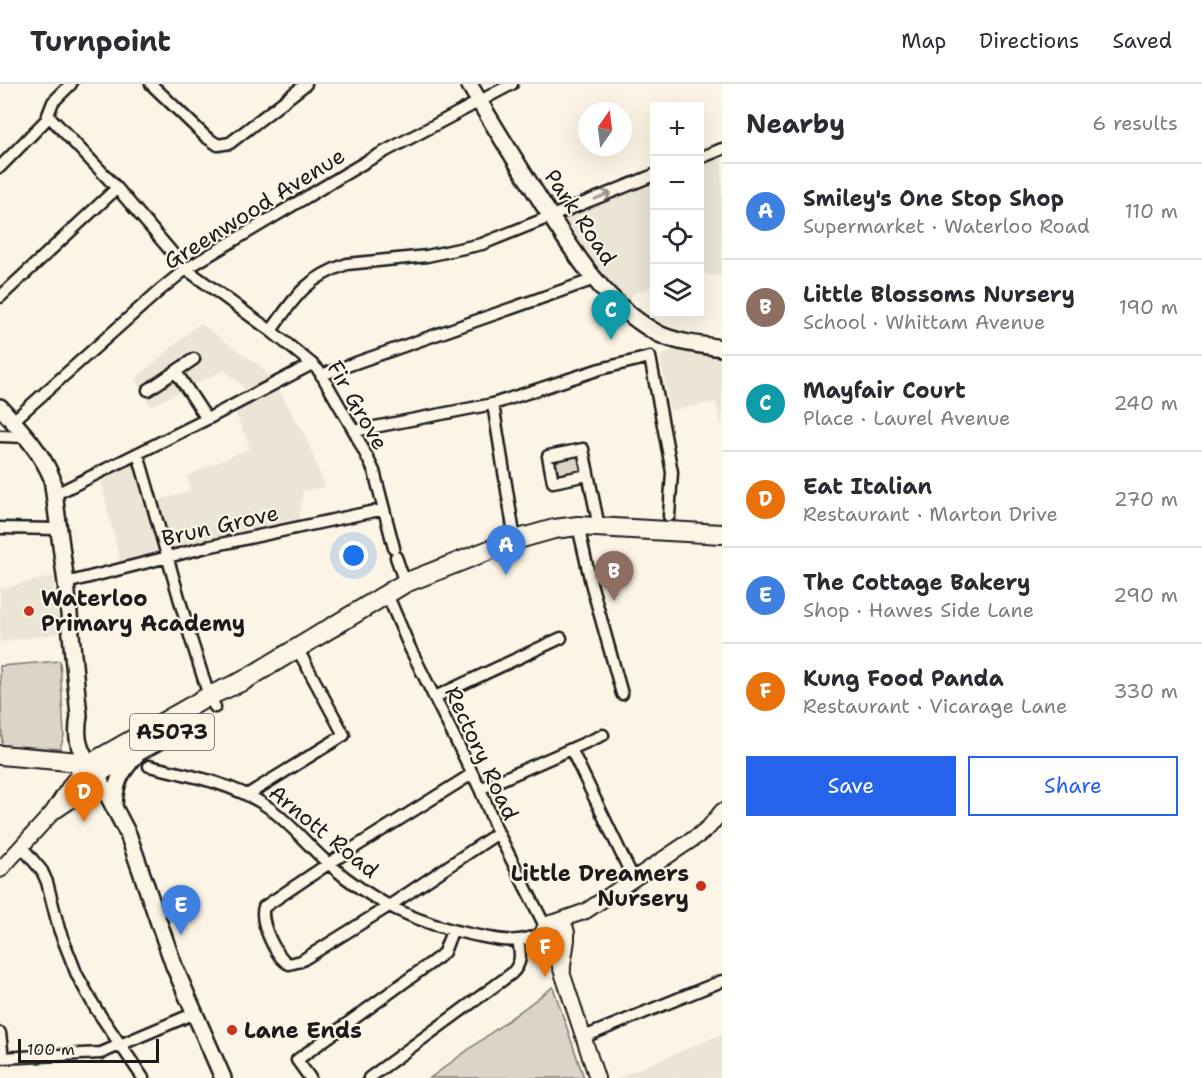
<!DOCTYPE html>
<html lang="en">
<head>
<meta charset="utf-8">
<style>
	body { margin:0; font-family:"Shantell Sans",sans-serif; background:#f2f2f3; color:#2b2b33 }
	.controls { position:absolute; right:18px; top:18px; display:grid; overflow:hidden; border-radius:0px; box-shadow:0 6px 24px #0002 }
	.controls button { width:54px; height:54px; display:grid; place-items:center; padding:0; border:0; border-bottom:2px solid #e1e1e2; background:#fff; color:#2b2b33; font:30px sans-serif }
	.compass { position:absolute; left:578px; top:18px; width:54px; height:54px; border-radius:50%; background:#fff; box-shadow:0 6px 24px #0002; rotate:14deg }
	.scale { position:absolute; left:18px; bottom:15px; width:141px; box-sizing:border-box; padding-left:6px; border:3px solid #1c1c1c; border-top:0; font-size:16px; line-height:21px; white-space:nowrap; color:#1c1c1c; -webkit-text-stroke:4px #fcf5e5; paint-order:stroke }
	.you { position:absolute; left:354px; top:472px; width:21px; height:21px; margin:-15px; border:4px solid #fff; border-radius:50%; background:#1a73e8; box-shadow:0 0 0 9px #1a73e833 }
	.badge { display:grid; place-items:center; width:39px; height:39px; border-radius:50%; background:#2563eb; color:#fff; font-size:20px; font-weight:700 }
	.pin { position:absolute; translate:-50% -50px; filter:drop-shadow(0 2px 3px #0008) }
	.pin::after { content:''; position:absolute; top:32px; width:21px; height:18px; background:inherit; clip-path:polygon(0 0,100% 0,50% 100%) }
	.list { margin:0; padding:0; list-style:none }
	h2 { display:flex; justify-content:space-between; align-items:center; height:78px; margin:0; padding:0 24px; font-size:26px }
	h2 small { font-size:20px; font-weight:400; color:#7c7c81 }
	.list li { display:grid; grid-template-columns:39px 1fr auto; gap:18px; align-items:center; box-sizing:border-box; height:96px; padding:0 24px; border-top:2px solid #e1e1e2 }
	.list b { display:block; font-size:22px; white-space:nowrap }
	.list p { margin:0; font-size:20px; white-space:nowrap; color:#7c7c81 }
	.list em { font-size:20px; font-style:normal; color:#7c7c81 }
	.actions { display:flex; gap:12px; padding:18px 24px }
	.actions a { flex:1; padding:14px 0; border:2px solid #2563eb; border-radius:0px; text-align:center; font-size:21px; color:#2563eb }
	.actions .main { background:#2563eb; color:#fff }
	.icon { flex:none; width:33px; height:33px; fill:none; stroke:currentColor; stroke-width:2; stroke-linecap:round; stroke-linejoin:round }
	.map { position:relative; flex:none; width:722px; height:994px; overflow:hidden }
	header { display:flex; align-items:center; gap:36px; box-sizing:border-box; height:84px; padding:0 30px; background:#fff; border-bottom:2px solid #e1e1e2 }
	header strong { font-size:28px }
	nav { display:flex; gap:33px; margin-inline-start:auto; font-size:21px }
	main { display:flex }
	aside { flex:1; background:#fff }
	.map>svg:first-child { display:block }
	.built { fill:#ebe5d6 }
	.green { fill:#dbd5c8; stroke:#7c7872; stroke-width:1.5 }
	.lines { fill:none; stroke-linecap:round; stroke-linejoin:round }
	.minor-casing { stroke:#1c1c1c; stroke-width:15 }
	.tertiary-casing { stroke:#1c1c1c; stroke-width:18 }
	.secondary-casing { stroke:#1c1c1c; stroke-width:20 }
	.trunk-casing { stroke:#1c1c1c; stroke-width:22 }
	.minor { stroke:#fcf5e5; stroke-width:10 }
	.tertiary { stroke:#fcf5e5; stroke-width:14 }
	.secondary { stroke:#fcf5e5; stroke-width:15 }
	.trunk { stroke:#fcf5e5; stroke-width:18 }
	.oneway { stroke:#97938b }
	.poi-dot { fill:#c8321e; stroke:#fcf5e5; stroke-width:2 }
	.labels { text-anchor:middle; stroke-width:4.5; stroke-linejoin:round; paint-order:stroke }
	.shield { fill:#fcf5e5; stroke:#5f5d58; stroke-width:1.5 }
	.shield-label { font-size:21px; font-weight:bold; fill:#1c1c1c }
	.street-label { font-size:22px; fill:#1c1c1c; stroke:#fcf5e5 }
	.poi-label { font-size:22px; font-weight:bold; fill:#1c1c1c; stroke:#fcf5e5; text-anchor:start }
</style>
</head>
<body>
<header>
<strong>Turnpoint</strong>
<nav><a>Map</a><a>Directions</a><a>Saved</a></nav>
</header>
<main>
<div class="map">
<svg width="722" height="994" viewBox="0 0 722 994">
	<rect width="100%" height="100%" fill="#fcf5e5"/>
	<filter id="ink" filterUnits="userSpaceOnUse"><feTurbulence type="fractalNoise" baseFrequency=".0167" numOctaves="2"/><feDisplacementMap in="SourceGraphic" scale="12" xChannelSelector="R" yChannelSelector="G"/><feConvolveMatrix kernelMatrix="1 2 1 2 8 2 1 2 1" color-interpolation-filters="sRGB"/></filter>
	<g filter="url(#ink)">
		<path class="built" d="M722 65V192L700 190V74Z
			M654 91V202L634 209 621 223 552 133Z
			M200 239 258 281 273 296 306 354 325 403 303 407 298 442 122 485 99 390 138 370 152 418 190 407 187 392 250 364 232 321 249 313 240 299 224 286 151 322 135 295Z
			M688 258 722 264V346L716 318 670 326 660 272Z
			M53 492 60 549 0 558V505Z
			M722 950V994H617Z"/>
		<path class="green" d="M583 365 588 391 553 398 548 372Z
			M60 577 64 652 60 665 2 661 0 582Z
			M553 903 584 994H430Z"/>
		<g class="lines">
			<defs>
				<path id="minor" d="M151 0 206 53 218 61 230 59 306 0
					M48 31 117 104 186 185 271 247 312 280 320 288 354 347 374 387 394 464
					M700 74 722 65
					M0 83 46 36 53 18 71 0
					M0 213 117 104
					M271 247C295 213 306 194 347 180L427 172 482 160 654 91
					M176 288 207 335
					M321 291 595 195
					M148 306 194 275
					M493 320 515 456
					M13 337 160 206 186 185 367 77 512 0
					M354 347 493 320 600 285 650 273 672 388 669 432
					M0 352 25 353
					M138 370 190 552 209 612 215 623
					M588 391 553 398 548 372 583 365 599 443
					M56 410 207 335 312 280
					M578 442 591 499 622 610
					M0 444 59 445
					M396 473 405 499
					M66 499 207 463 384 425
					M387 510 410 564 480 705 498 749 545 842
					M435 613 561 554
					M571 665 633 794
					M149 682C188 691 231 699 265 721 289 737 307 761 329 780 372 818 418 840 474 851 489 854 505 858 519 856 527 855 534 852 541 851
					M472 690 328 780 264 823C259 837 276 874 289 880L301 877 389 822 498 749
					M480 705 603 651
					M247 711 344 651 297 564
					M22 763 42 787 47 798 59 845 77 891 96 925 143 994
					M0 949 3 974
					M584 953 722 897
					M0 974 101 969 195 929
					M310 994 297 976 439 873 444 868 452 847
					M369 994 511 890C522 880 521 871 518 856"/>
				<path id="tertiary" d="M57 726 79 711 96 690
					M0 786 52 729 73 697 91 679
					M555 838 586 827 699 751 709 743 722 727
					M550 864 558 876 597 994
					M563 886C562 876 571 851 565 843 553 830 538 845 543 858L550 864H558L567 856"/>
				<path id="secondary" d="M469 0C490 36 512 71 534 106 567 158 602 220 659 250 678 259 702 261 722 264
					M0 323C20 345 41 367 52 394L66 499 79 632C76 649 77 668 91 679L128 750 174 882 223 994
					M114 723C115 698 120 689 137 670"/>
				<path id="trunk" d="M0 671 91 679 209 612 243 597 405 499 515 456 554 445 578 442 722 450
					M77 681 96 690 166 652"/>
			</defs>
			<use href="#minor" class="minor-casing"/>
			<use href="#tertiary" class="tertiary-casing"/>
			<use href="#secondary" class="secondary-casing"/>
			<use href="#trunk" class="trunk-casing"/>
			<use href="#minor" class="minor"/>
			<use href="#tertiary" class="tertiary"/>
			<use href="#secondary" class="secondary"/>
			<use href="#trunk" class="trunk"/>
		</g>
		<defs><path id="oneway-shaft" d="M-6 0H5M1.5-3L5.5 0L1.5 3" fill="none" stroke-width="1.6" stroke-linecap="round" stroke-linejoin="round" transform="scale(1.5)"/></defs>
		<use class="oneway" href="#oneway-shaft" transform="translate(603 112) rotate(-22)"/>
	</g>
	<g class="poi-dot">
		<circle cx="29" cy="527" r="6"/>
		<circle cx="701" cy="802" r="6"/>
		<circle cx="232" cy="946" r="6"/>
	</g>
	<g class="labels">
		<rect class="shield" x="130" y="630" width="84" height="36" rx="4.5"/>
		<g class="shield-label">
			<text x="172" y="655">A5073</text>
		</g>
		<g class="street-label">
			<text transform="translate(254 124) rotate(-32)" y="8">Greenwood Avenue</text>
			<text transform="translate(581 133) rotate(56)" y="8">Park Road</text>
			<text transform="translate(358 321) rotate(60)" y="8">Fir Grove</text>
			<text transform="translate(220 441) rotate(-13)" y="8">Brun Grove</text>
			<text transform="translate(482 669) rotate(65)" y="8">Rectory Road</text>
			<text transform="translate(324 747) rotate(39)" y="8">Arnott Road</text>
		</g>
		<g class="poi-label">
			<text x="41" y="522">Waterloo<tspan x="41" dy="25">Primary Academy</tspan></text>
			<text x="689" y="797" text-anchor="end">Little Dreamers<tspan x="689" dy="25">Nursery</tspan></text>
			<text x="244" y="954">Lane Ends</text>
		</g>
	</g>
</svg>
<div class="controls">
<button>+</button>
<button>−</button>
<button><svg class="icon" aria-label="locate" viewBox="0 0 24 24"><circle cx="12" cy="12" r="6"/><path d="M12 2v4M12 18v4M2 12h4M18 12h4"/></svg></button>
<button><svg class="icon" aria-label="layers" viewBox="0 0 24 24"><path d="M12 4l9 5-9 5-9-5zM3 14l9 5 9-5"/></svg></button>
</div>
<svg class="compass" viewBox="-18 -18 36 36"><path d="M0-13l5 13h-10z" fill="#e53935"/><path d="M0 13l5-13h-10z" fill="#7c7c81"/></svg>
<div class="scale">100 m</div>
<div class="you"></div>
<div class="pin badge" style="left:506px;top:491px;background:#3f7fe0">A</div>
<div class="pin badge" style="left:614px;top:517px;background:#8d6e63">B</div>
<div class="pin badge" style="left:611px;top:256px;background:#0f9aa8">C</div>
<div class="pin badge" style="left:84px;top:738px;background:#e8710a">D</div>
<div class="pin badge" style="left:181px;top:851px;background:#3f7fe0">E</div>
<div class="pin badge" style="left:545px;top:893px;background:#e8710a">F</div>
</div>
<aside>
<h2>Nearby<small>6 results</small></h2>
<ul class="list">
<li><span class="badge" style="background:#3f7fe0">A</span><div><b>Smiley's One Stop Shop</b><p>Supermarket · Waterloo Road</p></div><em>110 m</em></li>
<li><span class="badge" style="background:#8d6e63">B</span><div><b>Little Blossoms Nursery</b><p>School · Whittam Avenue</p></div><em>190 m</em></li>
<li><span class="badge" style="background:#0f9aa8">C</span><div><b>Mayfair Court</b><p>Place · Laurel Avenue</p></div><em>240 m</em></li>
<li><span class="badge" style="background:#e8710a">D</span><div><b>Eat Italian</b><p>Restaurant · Marton Drive</p></div><em>270 m</em></li>
<li><span class="badge" style="background:#3f7fe0">E</span><div><b>The Cottage Bakery</b><p>Shop · Hawes Side Lane</p></div><em>290 m</em></li>
<li><span class="badge" style="background:#e8710a">F</span><div><b>Kung Food Panda</b><p>Restaurant · Vicarage Lane</p></div><em>330 m</em></li>
</ul>
<div class="actions"><a class="main">Save</a><a>Share</a></div>
</aside>
</main>
</body>
</html>
